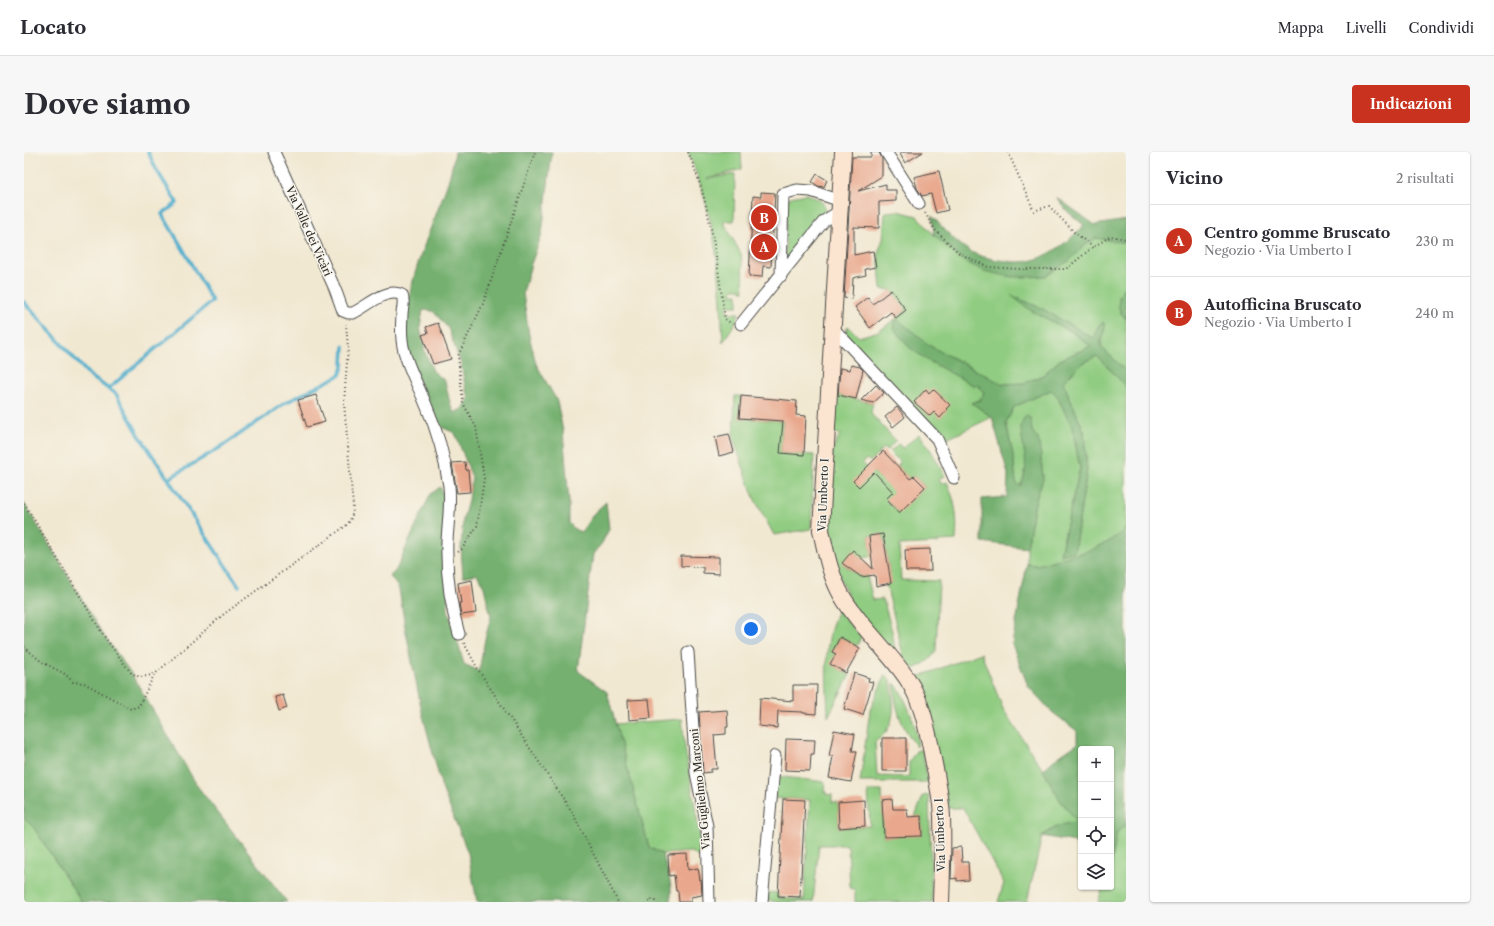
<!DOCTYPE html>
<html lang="it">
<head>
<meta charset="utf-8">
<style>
	body { margin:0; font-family:"Libre Caslon Text",serif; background:#f7f7f7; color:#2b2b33 }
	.controls { position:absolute; right:12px; bottom:12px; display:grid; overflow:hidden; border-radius:4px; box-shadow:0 1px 3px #0004 }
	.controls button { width:36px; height:36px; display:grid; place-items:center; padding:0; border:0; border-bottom:1px solid #e1e1e2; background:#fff; color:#2b2b33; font:20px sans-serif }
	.you { position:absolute; left:727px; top:477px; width:14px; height:14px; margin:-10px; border:3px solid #fff; border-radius:50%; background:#1a73e8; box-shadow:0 0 0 6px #1a73e833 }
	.badge { display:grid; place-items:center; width:26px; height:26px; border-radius:50%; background:#c8321e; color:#fff; font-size:13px; font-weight:700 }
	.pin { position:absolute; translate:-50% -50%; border:2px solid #fff; box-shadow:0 1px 4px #0006 }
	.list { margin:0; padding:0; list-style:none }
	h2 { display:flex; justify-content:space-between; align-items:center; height:52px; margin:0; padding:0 16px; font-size:17px }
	h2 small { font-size:13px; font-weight:400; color:#7c7c81 }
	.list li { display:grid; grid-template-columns:26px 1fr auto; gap:12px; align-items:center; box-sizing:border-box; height:72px; padding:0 16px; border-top:1px solid #e1e1e2 }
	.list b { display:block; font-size:15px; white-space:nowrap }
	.list p { margin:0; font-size:13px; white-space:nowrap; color:#7c7c81 }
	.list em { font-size:13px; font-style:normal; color:#7c7c81 }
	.icon { flex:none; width:22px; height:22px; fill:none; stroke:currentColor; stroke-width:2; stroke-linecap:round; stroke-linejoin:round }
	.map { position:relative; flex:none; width:1102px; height:750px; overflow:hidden; border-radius:4px }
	header { display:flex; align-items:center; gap:24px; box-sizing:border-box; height:56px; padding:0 20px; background:#fff; border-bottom:1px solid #e1e1e2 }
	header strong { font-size:19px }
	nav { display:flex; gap:22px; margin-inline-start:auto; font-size:14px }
	.intro { display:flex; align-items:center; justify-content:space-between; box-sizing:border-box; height:96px; padding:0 24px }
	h1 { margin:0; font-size:28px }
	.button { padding:10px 18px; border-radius:4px; background:#c8321e; color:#fff; font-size:14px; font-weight:700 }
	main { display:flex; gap:24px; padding:0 24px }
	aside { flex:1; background:#fff; border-radius:4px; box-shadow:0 1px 3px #0004 }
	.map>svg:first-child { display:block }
	.green { fill:#90cc81; stroke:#5e7c56 }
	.forest { fill:#74b06f; stroke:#506e4d; fill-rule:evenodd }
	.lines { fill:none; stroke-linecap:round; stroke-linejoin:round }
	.stream { stroke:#4fafce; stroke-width:3.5 }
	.building { fill:#e9a88d }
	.street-casing { stroke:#494744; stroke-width:13 }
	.secondary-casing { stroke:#494744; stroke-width:18 }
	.path { stroke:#494744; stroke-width:2; stroke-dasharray:1 3; stroke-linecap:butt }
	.street { stroke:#fff; stroke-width:11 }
	.secondary { stroke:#fce5d0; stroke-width:16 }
	.labels { text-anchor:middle; stroke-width:3; stroke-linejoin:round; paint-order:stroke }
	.street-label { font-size:11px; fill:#2b2b2b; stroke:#f7f3e8 }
</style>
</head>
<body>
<header>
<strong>Locato</strong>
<nav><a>Mappa</a><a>Livelli</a><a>Condividi</a></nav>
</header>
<div class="intro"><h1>Dove siamo</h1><a class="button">Indicazioni</a></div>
<main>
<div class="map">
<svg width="1102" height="750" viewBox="0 0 1102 750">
	<rect width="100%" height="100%" fill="#f7f3e8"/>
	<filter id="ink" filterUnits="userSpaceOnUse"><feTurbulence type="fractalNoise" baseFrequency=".025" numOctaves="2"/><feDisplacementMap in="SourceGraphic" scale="8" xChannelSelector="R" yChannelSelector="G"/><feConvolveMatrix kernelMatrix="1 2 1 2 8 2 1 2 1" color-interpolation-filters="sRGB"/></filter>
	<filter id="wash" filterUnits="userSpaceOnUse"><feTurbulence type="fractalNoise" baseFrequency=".012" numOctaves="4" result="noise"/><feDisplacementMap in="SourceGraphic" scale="16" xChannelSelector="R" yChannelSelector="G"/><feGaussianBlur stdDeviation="0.9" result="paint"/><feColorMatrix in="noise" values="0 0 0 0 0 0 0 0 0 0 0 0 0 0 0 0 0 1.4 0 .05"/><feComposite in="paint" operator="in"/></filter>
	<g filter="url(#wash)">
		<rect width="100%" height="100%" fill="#f1e8d1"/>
		<path class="green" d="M664 0H717L718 17 683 27 711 22 710 69H699L717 102 720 139H717V137H709L708 142H714V154H703V161H715L713 168 699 190C697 161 697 129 692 100 687 66 678 32 664 0Z
			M782 42C791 46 803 49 801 61L761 109 763 48 767 45Z
			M874 59 893 64 910 83 961 119 1046 108 1060 94 1072 86 1097 90 1102 92V134L1098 137 1096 160 1102 167V219L1077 195 1081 174 1075 173 1069 187 1017 156 989 144 1048 180 1067 194 1036 208 1019 223 1001 231 978 232 906 194 872 167 885 195 904 208 949 233 955 234 961 241 956 248 948 251 968 265 921 288 880 247 821 182 824 174 835 185 855 179 882 159 867 138 857 137 854 101 859 87 861 60Z
			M1073 204 1096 228 1102 235V377L1084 390 1067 398 1013 413 1003 412V396L1011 350 1019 327 1014 287 1008 279 1006 266 997 273C1000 294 1007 315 996 334L992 331 989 303 982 271 990 255 1027 238 1033 244 1048 274 1056 316 1036 402 1050 400 1063 318 1060 279 1039 230 1058 211Z
			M806 241 849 251 847 260 848 263 872 289 863 298 860 296 846 310 843 307 838 311C842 315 847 318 851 321 858 327 863 334 871 339L862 348 875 361 901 335 890 324 886 327 873 314 876 310 866 300 874 292 879 296 895 282 906 297 921 324 915 326 917 332 923 330C932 350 934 367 932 388L914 389V391L875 393 877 428 915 429 912 498C906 511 896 514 883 519L862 432 867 431 859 382 845 384 848 404 818 411 837 425 843 424 849 448 859 447 868 479 872 506 829 454 804 400V308L816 282 802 280Z
			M711 244H717L715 266 759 269 756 301 790 303 787 377 750 383 730 346 709 286Z
			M814 458 837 485 833 494 816 485 808 500 812 502 807 512 826 523 804 565C803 528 798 492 814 458Z
			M957 501 979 557 1019 618 1036 648 1054 670 1034 674 1018 684 1003 750H974L980 731 939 656H925L891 526Z
			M861 523 867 528C869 553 875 573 851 590L853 624 885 625V610L892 599 898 597 904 630H836L846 558Z
			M870 531C880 540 896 581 893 595 877 574 871 558 870 531Z
			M658 567 661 596 680 708 667 700 638 702 625 695 591 572Z
			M751 624 801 630 800 640H802L803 643 808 642V650H814L815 676 846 674 844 639H858L860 685 898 683 897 665H891L899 644 905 643 908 750H831V737H826L824 693H795L789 750H753L743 748V740L754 741 755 746 780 748 786 648 749 646Z
			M0 666 10 676 58 750H0Z
			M1102 672V750H1074L1079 735H1087V714L1093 680Z"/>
		<path class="forest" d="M431 0H528L518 82 507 112 499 141 505 183 512 212 533 249 539 279 545 349V371L552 378 557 380 571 360 582 350 585 377 578 391 569 402 554 519 583 540 625 695 638 702C643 717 650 735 646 750H453L444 701 418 636 398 560 381 475 375 437 366 424 372 418 406 343 416 335 422 348 424 458 440 512 455 519 461 487 467 465 460 435 453 422 439 425 437 396 439 367 445 345 448 325 431 281 417 275C405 250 390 224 384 197 373 146 408 77 424 30 427 20 429 10 431 0ZM399 158 409 159 424 176 437 212 442 239 445 245 438 257 430 261 426 251 421 229 409 219 401 200 396 175Z
			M1032 45 1071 73 1102 68V92L1097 90 1072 86 1060 94 1046 108 1022 124 1003 125H987L960 119 938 108 910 83 908 64C920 77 932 91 947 100 954 104 965 106 973 108 979 108 986 110 992 110 1019 111 1042 92 1060 73L1044 60Z
			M1102 134V167C1100 165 1097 162 1096 159 1093 151 1095 139 1102 134Z
			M987 143 1017 156 1069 186 1075 173 1079 170 1081 174 1077 188V195L1102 219V235L1096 228 1073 204 1058 211 1039 230 1060 279 1063 318 1050 400 1036 403 1056 316 1048 274 1033 244 1027 238 990 255 982 271 989 303 992 331 996 334C1008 315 997 295 997 275 997 271 1000 266 1002 263L1006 266 1008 279 1014 287 1017 303 1019 327 1011 350 1003 396 958 390V347L983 345 984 322 968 265 948 251 956 248 960 241 955 234 949 233 903 208 885 195 870 177 872 166 906 194 978 232 1001 231 1019 223 1036 208 1067 194 1048 180 1006 158Z
			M0 351 80 484 107 521 174 635 263 750H58L10 676 0 666Z
			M1102 377V672L1093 680 1087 714V597H1057V700L1051 690 1018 684 1034 674 1053 669 1036 648 1019 618 1030 608 1053 592V579L1028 560 1004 534 988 492 1003 412 1013 413 1067 398 1084 390Z"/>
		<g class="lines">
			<path class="stream" d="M0 150 66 224 92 242 115 283 215 434
				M84 237 188 149 159 97 138 62 153 51 132 17 124 0
				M144 327 197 295 261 251 316 223 319 214 320 194"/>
		</g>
		<g id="blocks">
			<path class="building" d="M847 0H855L858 7V24L834 39 862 32V38H872V49L855 50V76L830 75V103L849 99 852 115 841 117 842 123 829 126 828 147 820 146 828 5H847Z
				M875 0H899L881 11Z
				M915 19 924 58 912 61 907 42 898 44 893 36 890 25Z
				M793 22 803 28 800 35 794 34 788 30Z
				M737 40 751 41 747 115 739 114 738 125 725 124 729 44 737 45Z
				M867 138 882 158 872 166 867 160 846 176 831 155 844 145 849 152Z
				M414 171 427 207 409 212 398 183 404 181 402 175Z
				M827 213 836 215 839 218 832 247 814 243 816 216 826 218Z
				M852 233 860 241 849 251 837 248Z
				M902 237 905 241 909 237 926 253 922 257 923 258 916 266 910 260 906 264 890 250Z
				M292 243 301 270 283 275 274 248Z
				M717 244 773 249 772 263 782 264 780 303 756 301 759 269 715 266Z
				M873 255 881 265 869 275 861 265Z
				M705 282 710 300 695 304 691 285Z
				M859 299 886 327 890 324 901 335 875 361 862 347 869 340 850 320 835 335 829 329Z
				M441 310 442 318H444L446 340 433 341 428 311Z
				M859 382 867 431 852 434 851 423 837 425 818 411 829 398 849 417 845 384Z
				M906 397 907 419H882L881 398Z
				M657 404 695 405V422L679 421V415L657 414Z
				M448 428 452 461 437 463 435 451H437L434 431Z
				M816 485 836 496 822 521 806 512 812 502 808 500Z
				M830 521 845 526 844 529 849 530 839 563 820 557Z
				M769 533H793L792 562 779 561V560L754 559 753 576 735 574 736 546 769 549Z
				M259 543 263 556 255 559 251 545Z
				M625 547 627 566 605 568 604 548Z
				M703 558 704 575H702V582L690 583 693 617H687V620L679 621 675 560Z
				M810 578 831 582 828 599H833L827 630 805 626 809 604H805Z
				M858 586H882V619H858Z
				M762 587 791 588 790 602H787L786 619 761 618Z
				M759 647 781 648 776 745 754 744Z
				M868 647 869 657H883L884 665 897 664 898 684 860 685 858 648Z
				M840 648 841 674 815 676 814 650Z
				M937 695 938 710H944L945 728 933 729V726L927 727 928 696Z
				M663 702 664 718 674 716 676 728 677 727 678 743 667 745V750H655L654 739H652L650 723 645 724 644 703Z"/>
		</g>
	</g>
	<g filter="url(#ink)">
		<use href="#blocks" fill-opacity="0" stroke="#494744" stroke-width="1"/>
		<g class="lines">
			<defs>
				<path id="street" d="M250 0 311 137 319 159 324 161H329C344 154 362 135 378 143 381 152 378 154 378 163 377 176 377 188 380 199 385 218 395 235 402 253 413 278 421 307 425 334 427 352 424 371 423 389 422 420 426 452 435 482
					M862 0 895 52
					M757 124 759 42 773 38 787 39 817 49
					M717 172 800 69 816 59
					M808 175 913 287 930 326
					M664 500 672 621 683 674 685 750
					M738 750 751 604"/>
				<path id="secondary" d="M819 0 797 378C802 401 806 423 818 444 836 475 864 498 884 528 897 548 902 572 907 596 911 619 917 642 918 665 919 693 918 722 917 750"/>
			</defs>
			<use href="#street" class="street-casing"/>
			<use href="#secondary" class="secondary-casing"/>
			<path class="path" d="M664 0C687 53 693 110 701 167L708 172
				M984 0 1010 59 1025 54 1051 81 1069 95
				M901 61 911 78 935 101 964 115 995 117H1042L1069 95 1087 84 1102 87
				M0 351 80 484 107 521 116 525 124 524 132 521 200 462 323 373C328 366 329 361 329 354L320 251 324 196 322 172
				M434 400 438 397 453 374 460 327 452 275 439 251 434 204 459 152 511 0
				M440 491 455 519 548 660 594 750
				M0 495 18 510 41 522 49 530 60 531 107 557 115 554 131 521
				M625 750 627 747 635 750"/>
			<use href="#street" class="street"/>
			<use href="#secondary" class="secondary"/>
		</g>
	</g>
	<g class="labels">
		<g class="street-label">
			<text transform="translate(285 79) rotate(66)" y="4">Via Valle dei Vicàri</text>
			<text transform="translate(799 343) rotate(-88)" y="4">Via Umberto I</text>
			<text transform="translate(676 637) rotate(-96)" y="4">Via Guglielmo Marconi</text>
			<text transform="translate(916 683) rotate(-92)" y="4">Via Umberto I</text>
		</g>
	</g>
</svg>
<div class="controls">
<button>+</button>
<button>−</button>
<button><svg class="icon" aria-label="locate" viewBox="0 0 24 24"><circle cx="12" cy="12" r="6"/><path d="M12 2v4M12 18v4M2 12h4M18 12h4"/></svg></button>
<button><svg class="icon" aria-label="layers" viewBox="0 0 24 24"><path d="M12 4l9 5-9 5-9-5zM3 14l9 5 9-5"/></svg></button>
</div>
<div class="you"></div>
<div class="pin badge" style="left:740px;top:95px">A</div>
<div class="pin badge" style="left:740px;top:66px">B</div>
</div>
<aside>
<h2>Vicino<small>2 risultati</small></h2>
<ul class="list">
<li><span class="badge">A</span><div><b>Centro gomme Bruscato</b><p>Negozio · Via Umberto I</p></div><em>230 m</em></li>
<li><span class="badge">B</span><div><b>Autofficina Bruscato</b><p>Negozio · Via Umberto I</p></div><em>240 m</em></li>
</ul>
</aside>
</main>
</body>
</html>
